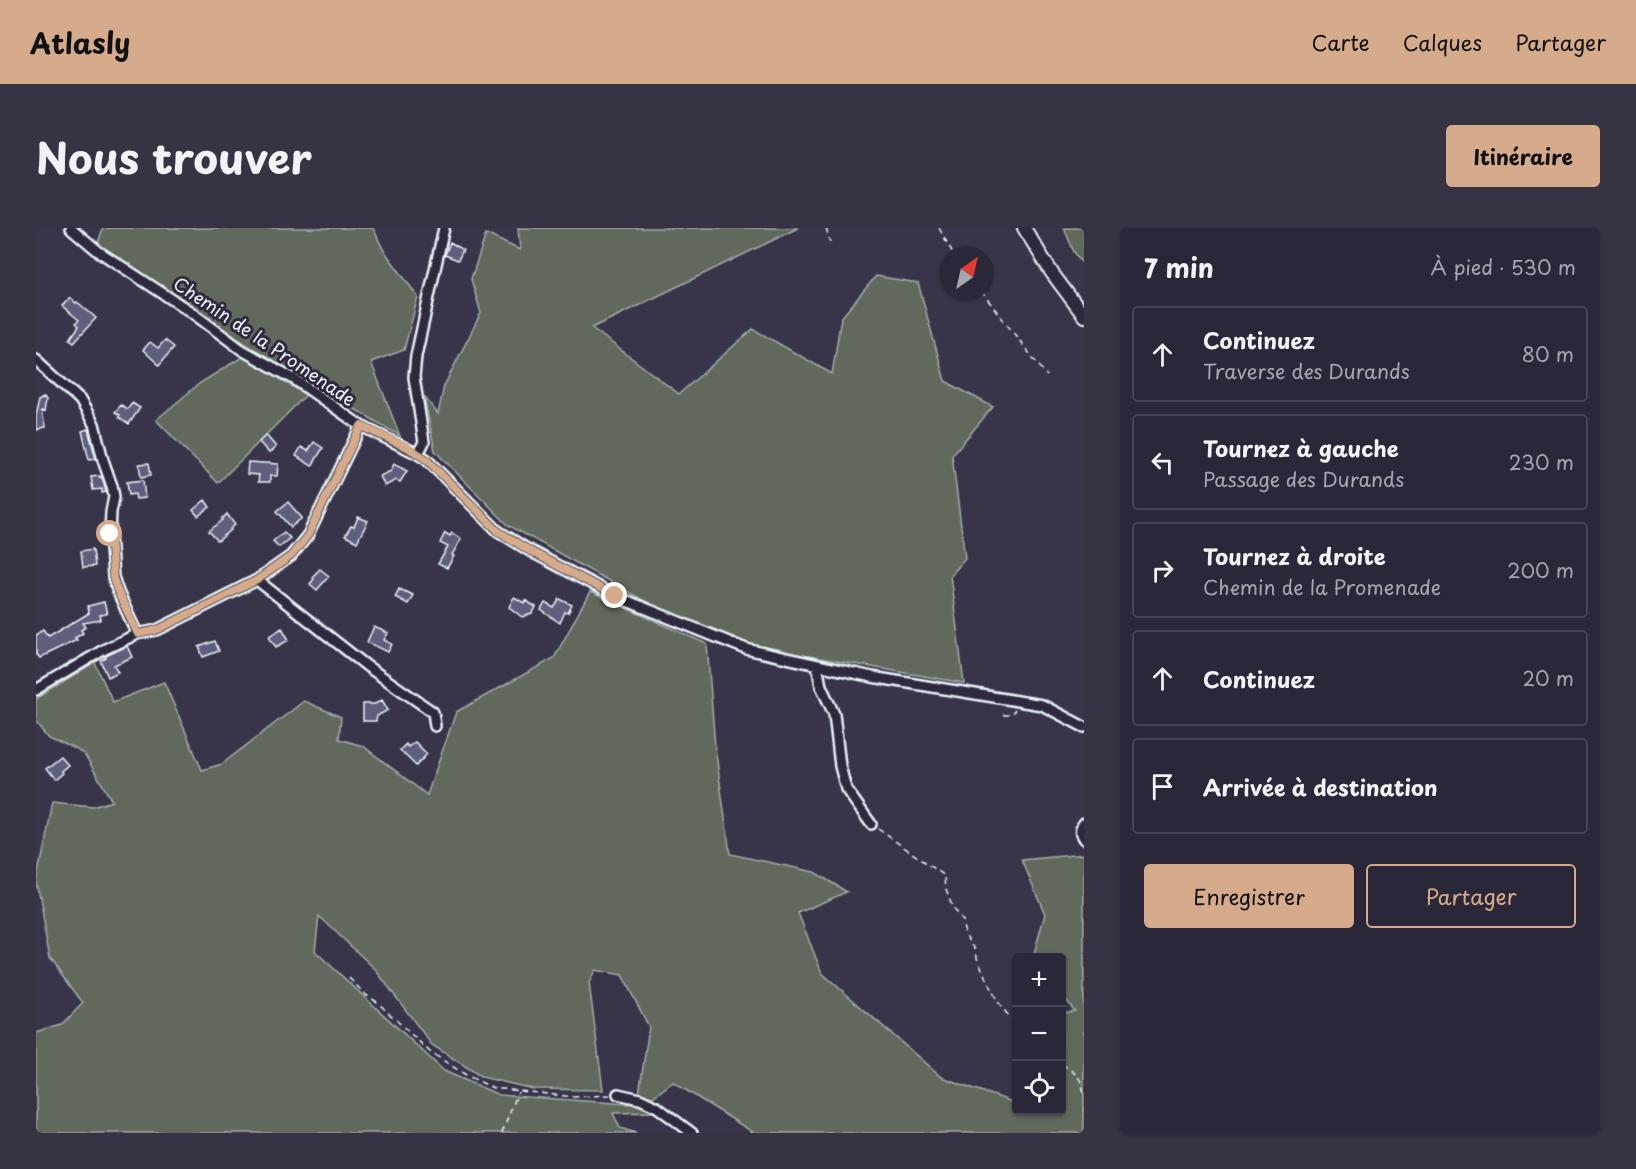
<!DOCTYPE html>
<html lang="fr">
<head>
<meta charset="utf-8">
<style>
	body { margin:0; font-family:"Playpen Sans",sans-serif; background:#363443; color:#f1f3f6 }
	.controls { position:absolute; right:18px; bottom:18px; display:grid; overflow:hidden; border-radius:6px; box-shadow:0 2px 4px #0004 }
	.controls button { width:54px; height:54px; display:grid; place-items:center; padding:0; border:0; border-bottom:2px solid #464453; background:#2a2838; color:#f1f3f6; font:30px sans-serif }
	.compass { position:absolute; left:904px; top:18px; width:54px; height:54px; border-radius:50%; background:#2a2838; box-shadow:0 2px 4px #0004; rotate:34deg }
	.stop { position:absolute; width:18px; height:18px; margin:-14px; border:4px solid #d6ab8b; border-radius:50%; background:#fff }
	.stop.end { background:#d6ab8b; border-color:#fff; box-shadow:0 2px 6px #0008 }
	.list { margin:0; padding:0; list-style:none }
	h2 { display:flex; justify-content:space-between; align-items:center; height:78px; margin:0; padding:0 24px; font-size:26px }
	h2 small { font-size:20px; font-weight:400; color:#a5a6ae }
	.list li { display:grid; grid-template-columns:39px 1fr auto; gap:18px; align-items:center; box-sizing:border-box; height:96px; margin:0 12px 12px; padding:0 12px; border:2px solid #464453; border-radius:6px }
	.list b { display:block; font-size:22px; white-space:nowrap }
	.list p { margin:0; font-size:20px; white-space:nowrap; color:#a5a6ae }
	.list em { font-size:20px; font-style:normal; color:#a5a6ae }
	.actions { display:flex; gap:12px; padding:18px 24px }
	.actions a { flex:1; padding:14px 0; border:2px solid #d6ab8b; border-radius:6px; text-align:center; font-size:21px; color:#d6ab8b }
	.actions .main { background:#d6ab8b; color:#111 }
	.icon { flex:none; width:33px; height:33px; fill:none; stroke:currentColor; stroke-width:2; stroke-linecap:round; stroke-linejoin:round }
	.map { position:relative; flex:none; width:1048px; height:905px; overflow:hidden; border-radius:6px }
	header { display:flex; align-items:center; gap:36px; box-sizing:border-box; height:84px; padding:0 30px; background:#d6ab8b; color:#111 }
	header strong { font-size:28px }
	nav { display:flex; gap:33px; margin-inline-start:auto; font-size:21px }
	.intro { display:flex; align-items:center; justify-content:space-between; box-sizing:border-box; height:144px; padding:0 36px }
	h1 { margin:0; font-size:42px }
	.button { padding:15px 27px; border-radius:6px; background:#d6ab8b; color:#111; font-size:21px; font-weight:700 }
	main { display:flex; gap:36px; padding:0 36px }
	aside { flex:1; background:#2a2838; border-radius:6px; box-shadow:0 2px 4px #0004 }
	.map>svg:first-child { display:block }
	.green { fill:#61695c; stroke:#a4adaa; stroke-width:1.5 }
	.building { fill:#5e5f7d; stroke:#e8f1f8; stroke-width:1.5 }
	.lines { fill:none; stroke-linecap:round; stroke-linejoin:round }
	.minor-casing { stroke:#e8f1f8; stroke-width:14 }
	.major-casing { stroke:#e8f1f8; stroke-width:16 }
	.path { stroke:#e8f1f8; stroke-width:1.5; stroke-dasharray:6 4.5; stroke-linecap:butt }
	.minor { stroke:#2f2a3d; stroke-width:9 }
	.major { stroke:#2f2a3d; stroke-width:12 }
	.route { stroke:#d6ab8b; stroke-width:8 }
	.labels { text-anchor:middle; stroke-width:6; stroke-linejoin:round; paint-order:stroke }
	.street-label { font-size:18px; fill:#e8f1f8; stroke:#2f2a3d }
</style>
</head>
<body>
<header>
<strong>Atlasly</strong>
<nav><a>Carte</a><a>Calques</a><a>Partager</a></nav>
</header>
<div class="intro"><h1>Nous trouver</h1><a class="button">Itinéraire</a></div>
<main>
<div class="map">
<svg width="1048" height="905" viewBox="0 0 1048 905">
	<rect width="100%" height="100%" fill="#38354a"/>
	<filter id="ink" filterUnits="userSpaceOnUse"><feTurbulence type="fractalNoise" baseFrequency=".0167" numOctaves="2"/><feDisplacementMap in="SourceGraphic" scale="12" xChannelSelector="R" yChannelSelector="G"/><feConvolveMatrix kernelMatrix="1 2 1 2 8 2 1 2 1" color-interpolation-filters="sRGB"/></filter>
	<g filter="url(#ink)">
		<path class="green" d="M67 0H337L347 21 382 69 368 122 335 134 364 208 213 118 61 18Z
			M482 0H762L556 100 643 166 717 101 796 146 805 90 840 48 882 55 909 153 957 179 916 227 929 330 914 347 928 455 715 418 623 381 472 297 399 223 388 168 402 186 408 158 445 85 435 51 450 6 484 22Z
			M1028 0H1048V38L1038 24Z
			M208 128 270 167 182 255 120 192 164 155Z
			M554 364 671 416 679 519 694 626 778 644 811 664 762 685 786 745 905 849 979 875 980 874 981 882H1026V785L1039 783 1026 767V730L997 729 1009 686 986 632 1048 626V905H718L637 854 617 869 603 866 613 799 586 747 559 742 553 755 567 862 497 861 446 849 396 817 339 741 283 688 279 723 408 843 463 867 608 877 619 884 577 885 584 900 600 905H0V805L26 797 47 775 14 730 0 654 16 575 57 579 76 573 49 527 41 521 13 508 0 492V471L59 435 77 474 128 454 166 542 186 536 268 473 305 489 303 511 327 518 391 567 420 484 518 430Z"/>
		<path class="building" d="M414 14 427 22 422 32 409 27Z
			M34 70 40 75 41 74 46 78 60 90 38 114 34 111 43 98 40 95 43 92 26 78Z
			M129 112 138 119 123 137 107 122 114 114 122 120Z
			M9 166 12 170 10 182 6 181 9 200 0 202V187L4 169Z
			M96 175 104 180 93 196 83 189 84 187 79 184 85 177 92 181Z
			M52 201 60 231 53 232 46 203Z
			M230 207 240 219 233 225 223 214Z
			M278 214 287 220 276 238 260 228 265 219 272 223Z
			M212 234 242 236 241 248H234V254H222L223 247 211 246Z
			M113 235 115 247 105 249 103 236Z
			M358 236 371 243 364 254 360 252 349 258 344 248 355 243Z
			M64 248V250L66 249 70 264 66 265V261L57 262 55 249Z
			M107 252 109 270 100 271 99 266 93 267 91 254Z
			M169 272 174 279 162 288 157 282Z
			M252 274 266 290 255 299 241 283Z
			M191 286 199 297 194 301 195 302 182 313 173 303 187 292 186 291Z
			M322 289 332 293 321 314 309 308 315 298 318 299Z
			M248 304 254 310 243 319 237 313Z
			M409 305 414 308 416 305 425 311 416 327 418 328 411 340 402 336 412 319 404 315Z
			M57 321 59 338 47 339 45 323Z
			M284 341 293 348 281 362 274 356 278 351 276 349Z
			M363 361 377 367 372 376 359 369Z
			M478 369 488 375 489 372 500 379 496 386 486 389 473 379Z
			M524 371 536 377 532 385 529 384 524 395 505 382 509 375 518 380Z
			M68 374 71 386 64 387 65 392 47 395 50 399 45 402 47 405 39 410 41 412 3 430 0 426V407L7 403 12 410 53 385 52 378Z
			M338 399 352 405 348 412 356 416 352 424 331 414Z
			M246 400 253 412 240 419 233 408Z
			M179 413 183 423 167 429 163 419Z
			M91 418 96 429 78 437 82 444 72 449 65 433 70 430 69 429 72 427Z
			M346 472 352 482 341 488 340 493H327V476H339Z
			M379 514 391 526 380 538 364 522 370 516 372 519Z
			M24 528 32 537 25 543 26 545 18 552 9 540Z"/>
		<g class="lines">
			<defs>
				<path id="minor" d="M35 0 62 23 155 84 206 122 258 151 325 198 382 226 390 231 462 303 494 323 579 368 658 400 710 421 836 449 1006 477 1048 499
					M0 132 44 172 58 196 67 232 76 258 78 269 75 284 74 306 77 349 82 364 101 406
					M382 226 388 214 378 149 380 128 408 0
					M221 352 332 439 397 484 399 498
					M781 437 785 458 798 486 804 538 810 561 835 596
					M0 462 69 421 101 406 121 402 221 352 255 328 272 307 325 198
					M1048 595C1044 601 1043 605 1048 611
					M582 866 604 871 621 879 656 905"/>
				<path id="major" d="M988 0 1016 45 1048 88"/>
			</defs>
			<use href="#minor" class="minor-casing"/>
			<use href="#major" class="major-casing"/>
			<path class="path" d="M790 0 794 14
				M903 0 918 27
				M945 63 1011 148
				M967 487H975L979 482
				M842 601 909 648 910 661 917 680 926 692 929 706 940 723 941 730C950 749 962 783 981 794
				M313 750 330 767 341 774 394 824 430 847 457 860 538 869 574 867
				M1026 836C1041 847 1045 847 1048 867
				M466 905 482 864"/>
			<use href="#minor" class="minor"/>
			<use href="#major" class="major"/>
		</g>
	</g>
	<g class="lines" filter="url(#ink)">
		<path class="route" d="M74 306 77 350 82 364 102 406 121 402 221 352 255 328 272 307 325 198 371 219 390 231 462 303 494 323 579 368"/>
	</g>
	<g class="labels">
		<g class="street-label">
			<text transform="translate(228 114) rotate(34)" y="6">Chemin de la Promenade</text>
		</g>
	</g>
</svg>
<div class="controls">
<button>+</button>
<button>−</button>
<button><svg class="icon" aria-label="locate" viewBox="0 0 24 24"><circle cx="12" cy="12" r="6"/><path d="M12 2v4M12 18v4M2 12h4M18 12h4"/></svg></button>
</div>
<svg class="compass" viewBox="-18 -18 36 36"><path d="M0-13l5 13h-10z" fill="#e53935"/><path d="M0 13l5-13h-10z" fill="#a5a6ae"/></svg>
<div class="stop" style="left:74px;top:306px"></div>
<div class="stop end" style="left:579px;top:368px"></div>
</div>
<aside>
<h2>7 min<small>À pied · 530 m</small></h2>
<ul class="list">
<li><svg class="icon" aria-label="ahead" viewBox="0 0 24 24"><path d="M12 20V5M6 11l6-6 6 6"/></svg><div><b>Continuez</b><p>Traverse des Durands</p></div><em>80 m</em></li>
<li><svg class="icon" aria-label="left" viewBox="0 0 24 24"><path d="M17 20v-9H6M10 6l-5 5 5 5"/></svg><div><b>Tournez à gauche</b><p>Passage des Durands</p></div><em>230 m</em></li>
<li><svg class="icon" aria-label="right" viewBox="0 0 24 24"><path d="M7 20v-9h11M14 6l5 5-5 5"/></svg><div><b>Tournez à droite</b><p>Chemin de la Promenade</p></div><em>200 m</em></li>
<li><svg class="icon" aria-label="ahead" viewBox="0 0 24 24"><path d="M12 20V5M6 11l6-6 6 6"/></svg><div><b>Continuez</b></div><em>20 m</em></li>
<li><svg class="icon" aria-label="arrive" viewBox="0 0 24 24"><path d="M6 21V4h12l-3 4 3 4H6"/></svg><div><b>Arrivée à destination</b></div></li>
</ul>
<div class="actions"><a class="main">Enregistrer</a><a>Partager</a></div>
</aside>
</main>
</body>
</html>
